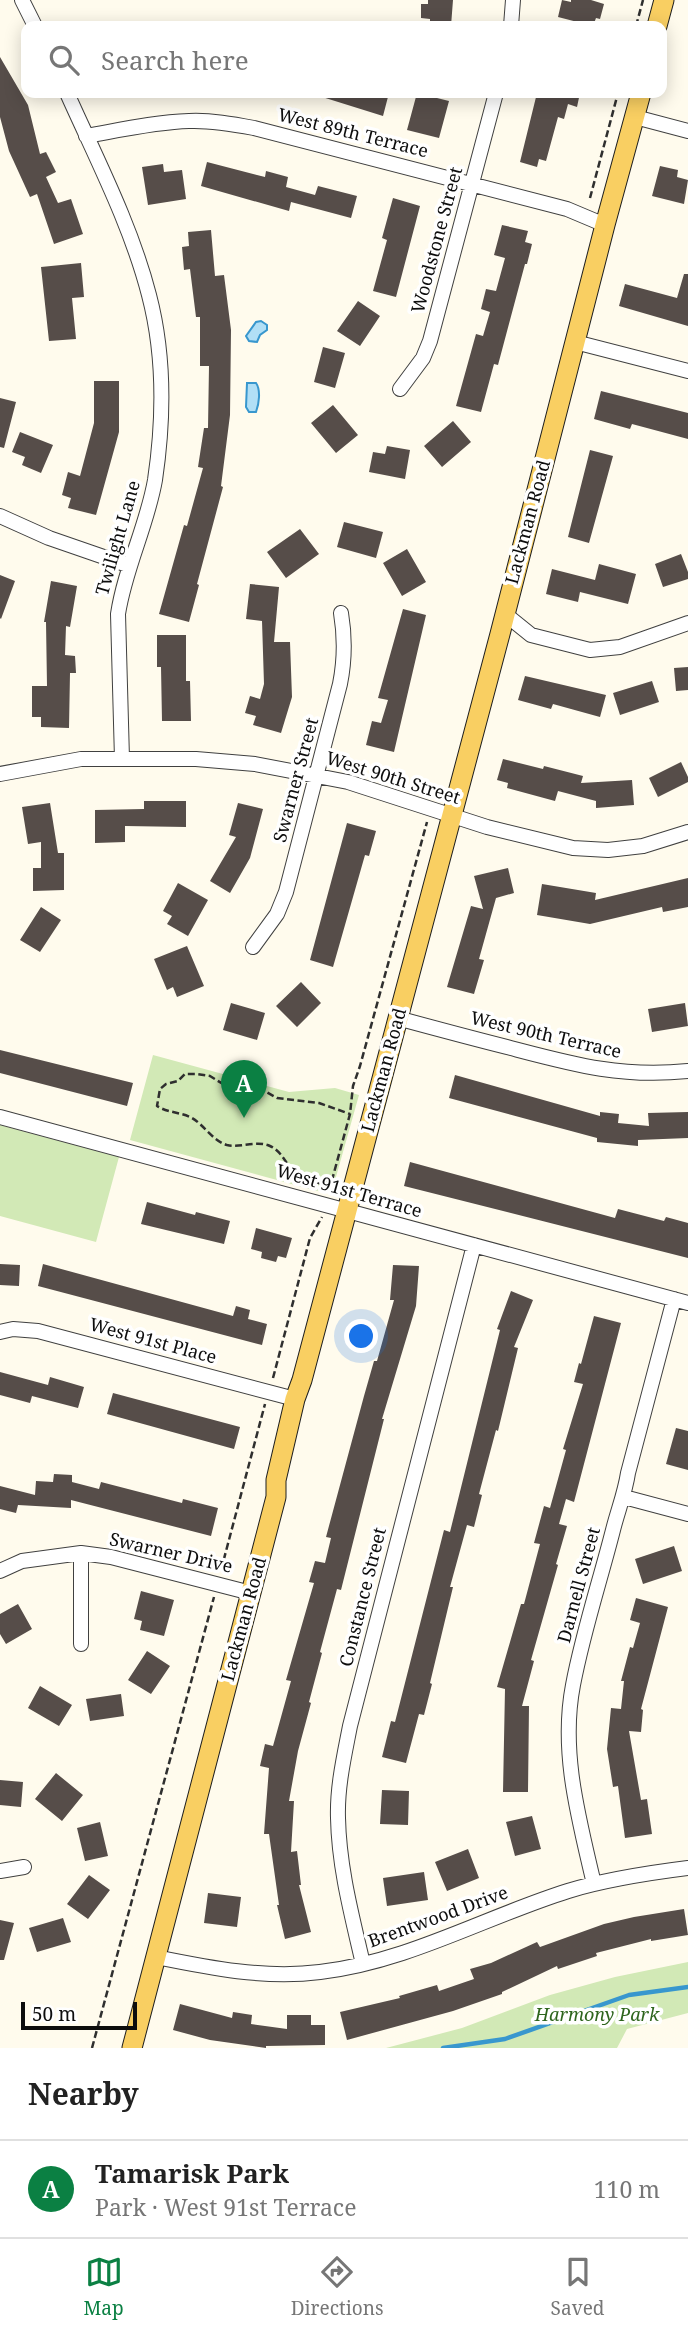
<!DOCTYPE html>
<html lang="en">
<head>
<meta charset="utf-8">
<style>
	body { margin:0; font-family:"Noto Serif",serif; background:#f6f6f6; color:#222 }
	.scale { position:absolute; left:21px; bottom:18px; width:116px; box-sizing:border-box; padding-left:7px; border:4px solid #0d0d0d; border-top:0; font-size:19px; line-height:24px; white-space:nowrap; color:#0d0d0d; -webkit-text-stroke:5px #fff; paint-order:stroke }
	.you { position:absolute; left:362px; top:1337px; width:24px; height:24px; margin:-18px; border:5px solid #fff; border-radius:50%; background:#1a73e8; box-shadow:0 0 0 10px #1a73e833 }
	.badge { display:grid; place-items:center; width:46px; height:46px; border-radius:50%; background:#0b8043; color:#fff; font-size:23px; font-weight:700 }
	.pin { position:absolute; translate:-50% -58px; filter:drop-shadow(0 2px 4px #0008) }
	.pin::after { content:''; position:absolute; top:37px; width:24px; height:21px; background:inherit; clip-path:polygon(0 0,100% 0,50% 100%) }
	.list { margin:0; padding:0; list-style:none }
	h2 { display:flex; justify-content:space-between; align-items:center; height:91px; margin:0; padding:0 28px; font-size:30px }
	h2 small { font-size:23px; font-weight:400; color:#767676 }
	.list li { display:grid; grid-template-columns:46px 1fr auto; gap:21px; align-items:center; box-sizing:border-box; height:98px; padding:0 28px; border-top:2px solid #e0e0e0 }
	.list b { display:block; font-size:26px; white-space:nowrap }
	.list p { margin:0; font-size:23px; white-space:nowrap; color:#767676 }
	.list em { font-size:23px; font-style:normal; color:#767676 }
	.icon { flex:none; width:38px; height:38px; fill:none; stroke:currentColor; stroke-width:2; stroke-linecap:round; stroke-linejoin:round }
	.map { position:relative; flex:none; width:688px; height:2048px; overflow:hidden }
	.search { position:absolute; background:#fff; box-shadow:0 4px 18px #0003; left:21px; right:21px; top:21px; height:77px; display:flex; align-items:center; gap:18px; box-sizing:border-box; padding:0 24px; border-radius:14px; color:#767676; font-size:26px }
	.sheet { height:189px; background:#fff }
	nav { display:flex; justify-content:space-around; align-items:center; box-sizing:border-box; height:98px; border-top:2px solid #e0e0e0; background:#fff; font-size:19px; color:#767676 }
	nav a { display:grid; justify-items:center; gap:4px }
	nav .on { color:#0b8043 }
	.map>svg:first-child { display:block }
	.green { fill:#d2e9b6 }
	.water { fill:#b1dff6; stroke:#3897ce; stroke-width:2 }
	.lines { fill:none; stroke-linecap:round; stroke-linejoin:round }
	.stream { stroke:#3897ce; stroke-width:4.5 }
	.building { fill:#564d49 }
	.minor-casing { stroke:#404040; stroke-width:16 }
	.major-casing { stroke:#1e1e1e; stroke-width:21 }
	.path { stroke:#2f2f2f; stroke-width:2.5; stroke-dasharray:7 3.5; stroke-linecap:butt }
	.minor { stroke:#fff; stroke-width:14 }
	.major { stroke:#f9cf62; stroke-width:19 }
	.labels { text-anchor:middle; stroke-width:7; stroke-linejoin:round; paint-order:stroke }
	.street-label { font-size:18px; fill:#0d0d0d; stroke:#fff }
	.park-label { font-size:18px; font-style:italic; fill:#2e651d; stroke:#fff }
</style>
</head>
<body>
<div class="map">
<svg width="688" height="2048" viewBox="0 0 688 2048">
	<rect width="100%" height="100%" fill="#fffbed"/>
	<path class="green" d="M153 1055 289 1092 335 1088 359 1095 334 1184H331L317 1191 130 1140Z
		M0 1125 119 1157 96 1242 0 1216Z
		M688 1962V2013L627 2029 617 2048H386L462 2028 550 1995 615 1977Z"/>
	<path class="water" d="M261 321 267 325V330L260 335 257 342 249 341 246 336 256 322Z
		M247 383H256C261 390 259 404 256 412H249L246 407Z"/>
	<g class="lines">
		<path class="stream" d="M443 2048 505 2039 629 1995 688 1987"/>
	</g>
	<path class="building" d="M428 0H453L451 26H430V19L421 18V4H428Z
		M562 0 571 2V0H591L604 4 600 19 596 18 593 26 558 17Z
		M0 57 28 105 40 154 46 152 56 172 46 177 58 203 71 199 83 234 54 244 37 194 30 197 9 151 0 117Z
		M319 93H389L383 116 319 96Z
		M417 93 449 101 439 138 407 130Z
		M537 93H580L577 107 568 104 564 119 558 117 546 161 539 159 537 167 520 162Z
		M207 162 265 177 266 171 288 177 286 187 315 195 318 186 357 196 351 218 291 202 289 211 201 186Z
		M163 164 164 172 182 170 186 199 148 205 142 167Z
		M660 166 678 170 677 177 688 180 684 204 652 196Z
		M393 198 420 206 396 297 373 291 387 240 382 238Z
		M502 225 528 231 525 242 532 244 527 264H525L498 365 494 364 481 412 456 406 476 334 483 336 490 312 481 309 486 289 496 291 505 258 494 255Z
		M211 230 215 276 224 275 231 330 230 415 221 486 223 487 197 584 199 585 189 622 159 614 184 525 187 526 203 468 198 467 204 428H208L209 366H200V317H196L190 269 184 270 182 247 189 246 188 232Z
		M81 263 84 297 72 298 76 339 49 341 41 267Z
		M684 274H688V326L619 306 625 284 677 298Z
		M358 301 380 316 360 346 337 331Z
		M323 347 345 353 335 388 314 382Z
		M94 381H119V432L96 515 68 508 71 498 62 495 68 472 80 476 94 423Z
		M601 391 688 413V439L632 424 630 429 594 419Z
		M0 398 16 402 4 448 0 447Z
		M333 405 358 435 336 453 311 423Z
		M453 421 471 442 442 467 424 446Z
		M20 432 53 445 41 473 22 465 25 457 12 452Z
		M387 446 410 450 405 479 369 472 373 452 385 454Z
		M590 450 613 456 589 543 568 537Z
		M344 522 383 532 376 558 337 547Z
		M300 529 319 554 286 578 267 552Z
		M407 549 426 582 402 596 383 563Z
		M681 554 688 572V579L663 587 655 564Z
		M599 564 636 574 628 604 580 592 578 602 546 594 552 569 595 580Z
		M0 575 15 581 1 619 0 618Z
		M51 581 77 586 70 627 66 626 65 655 75 656 76 673H70L69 728 41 727V717H32V686H47L46 622H44Z
		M250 584 279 587 274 642H290L292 697 281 733 253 725 256 716 245 713 250 696 260 699 264 684 262 621 246 619Z
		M403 609 426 615 394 752 366 745 372 721 381 723 388 700 378 698Z
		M157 635H186V681H190L191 721H162L161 667H157Z
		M688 667V690L676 691 674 668Z
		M525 676 606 695 600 717 553 704 551 709 518 700Z
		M652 681 659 702 620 715 613 693Z
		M503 759 543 769 544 766 583 776 581 783 632 780 634 805 596 808V801L558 791 555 801 507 788 508 783 497 780Z
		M681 762 688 777V782L658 797 649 778Z
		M144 801H186V827L125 826V842L95 843V810L144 809Z
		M50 803 58 853H64V890L33 891V868H41V842L28 844 22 807Z
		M238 803 263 809 250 858 230 893 210 881 236 837 229 835Z
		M347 823 376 831 369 856 365 855 333 967 310 960Z
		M508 868 514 893 496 898 479 959 484 960 474 994 447 987 471 906 483 909 474 876Z
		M688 878V907L663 912 662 907 590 924 537 915 542 884 596 893 595 900Z
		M178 883 208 900 188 936 167 924 172 916 163 911Z
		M41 907 61 920 40 952 20 940Z
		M187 946 204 986 177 997 173 987 167 990 154 959Z
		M301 982 321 1003 297 1027 276 1006Z
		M231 1003 265 1013 257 1040 223 1030Z
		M685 1003 688 1026 652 1032 648 1009Z
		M0 1050 133 1083 127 1106 0 1073Z
		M455 1075 600 1116V1112L619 1114 618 1123 649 1126 648 1113 688 1112V1138L638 1140V1146L597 1142V1138L449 1098Z
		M410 1162 615 1218 618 1209 664 1221 666 1217 688 1223V1258L404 1186Z
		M147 1202 195 1215 196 1212 230 1221 224 1244 141 1224Z
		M256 1228 292 1238 286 1258 278 1256 276 1262 261 1258 262 1252 251 1249Z
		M0 1264 20 1265 19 1286 0 1285Z
		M43 1264 233 1316 236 1306 250 1310 248 1319 267 1324 262 1345 38 1286Z
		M393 1265 419 1266 416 1306 382 1419H384L341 1590 337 1589 320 1652 322 1653 309 1702 311 1703 298 1751 289 1801H294L291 1852 297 1851 301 1885H299L311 1932 285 1939 277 1905H279L269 1834H264L269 1768 260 1766 265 1744 273 1746 291 1681 286 1680 314 1583 309 1582 315 1561 325 1563 331 1538 326 1537 364 1396 374 1361H377L394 1300H390Z
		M511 1291 533 1300 514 1347 518 1348 498 1431 496 1430 479 1494 482 1495 474 1527 467 1525 450 1587H453L430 1683 432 1684 424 1715 419 1714 406 1763 382 1757 391 1721 395 1722 444 1530 450 1532 500 1330 497 1329Z
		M594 1316 621 1323 574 1502 566 1499 559 1524 567 1526 556 1564 558 1565 531 1660 534 1661 522 1706H529L528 1792H503L505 1689 497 1687 521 1604H524L540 1544 534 1543 544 1506 550 1508 566 1450 563 1449 583 1384 574 1382 579 1363 581 1364Z
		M0 1372 48 1385 50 1377 84 1387 78 1408 32 1396 30 1403 0 1395Z
		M113 1393 240 1427 234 1449 107 1414Z
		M676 1428 688 1431V1470L666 1464Z
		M54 1474 72 1475V1482L99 1489 101 1482 182 1503 183 1499 218 1508 211 1536 71 1500V1508L18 1505 16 1513 0 1509V1486L35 1495 36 1481 53 1482Z
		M674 1546 682 1571 643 1584 635 1559Z
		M141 1591 174 1600 164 1636 140 1630 142 1621 134 1619Z
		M636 1598 668 1607 641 1709 643 1710 641 1732 629 1731 641 1800 647 1799 652 1834 625 1838 618 1786 613 1787 607 1749 611 1708 621 1709 624 1681H621L630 1647 633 1648 640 1623 630 1620Z
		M18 1604 32 1629 6 1644 0 1634V1614Z
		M147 1651 170 1666 151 1694 128 1680Z
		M40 1686 72 1705 59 1726 28 1708Z
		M121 1694 124 1716 90 1721 86 1699Z
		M56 1773 83 1795 62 1821 35 1799Z
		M0 1780 23 1782 21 1807 0 1805Z
		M382 1790 409 1791 408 1825 380 1824Z
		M532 1816 541 1849 515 1856 506 1822Z
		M100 1822 108 1856 85 1861 77 1828Z
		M468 1849 479 1878 447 1891 435 1862Z
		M424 1872 428 1900 387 1906 383 1878Z
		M89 1875 110 1890 88 1919 67 1904Z
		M208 1893 241 1897 237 1927 204 1923Z
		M684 1909 688 1935 651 1941V1939L596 1953 597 1956 558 1969 557 1966 502 1992V1994L453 2011 347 2040 340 2012 400 1998 399 1996 437 1985 439 1991 474 1979 470 1969 491 1963 537 1942 540 1947 604 1924 634 1917Z
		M63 1918 71 1942 37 1952 29 1928Z
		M0 1920 14 1923 4 1960H0Z
		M180 2004 232 2018 233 2012 252 2015 251 2024 287 2029V2015H311V2025H325V2045L266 2046V2048L210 2040 173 2030Z"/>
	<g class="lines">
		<defs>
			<path id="minor" d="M22 0 35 26
				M511 26 513 0
				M67 93C96 158 131 225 149 295 165 356 164 419 155 480 147 526 125 568 118 614L122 759
				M635 117 688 131
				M86 136C120 130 155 122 189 121 211 120 233 124 254 128L567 209 605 225
				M575 342 688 371
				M400 389 423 358 430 341 496 93
				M0 516 49 538 130 566
				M505 614 531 635 590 650 620 647 688 623
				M0 774 81 759H196L255 764 348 782 487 827 573 848 608 850 643 846 688 832
				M253 947 277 914 286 892 340 684C345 659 345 637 341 613
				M397 1018C434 1028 471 1038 507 1047 572 1064 620 1078 688 1071
				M0 1117C230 1178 458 1242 688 1303
				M0 1332 13 1329 38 1331 295 1399
				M624 1497 688 1514
				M81 1553V1644
				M0 1571 22 1561 81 1553 111 1557 251 1593
				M0 1871 24 1867
				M594 1884C579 1819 560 1752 573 1685 583 1632 600 1581 613 1530 618 1510 625 1493 628 1473L674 1299
				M156 1957C210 1968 265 1979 320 1972 407 1962 485 1917 568 1891 607 1879 648 1873 688 1868
				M363 1964C352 1916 339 1868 338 1818 337 1787 344 1757 350 1726L474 1245"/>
			<path id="major" d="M657 26 664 0
				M132 2048 276 1497V1480L295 1399 302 1380 500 634 605 225 641 93"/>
		</defs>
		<use href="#minor" class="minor-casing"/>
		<use href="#major" class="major-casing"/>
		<path class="path" d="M636 26 643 0
			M590 198 618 93
			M331 1184C322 1182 312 1184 304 1181 289 1175 286 1153 270 1146 257 1140 240 1148 227 1145 213 1141 204 1125 192 1118 181 1112 168 1113 157 1106L160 1089 166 1084 178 1081 185 1074H196L210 1076 223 1084 241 1089 259 1088 277 1098 319 1103 350 1114
			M329 1191 350 1114 353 1086 360 1066 427 822
			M273 1378 310 1238 322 1217
			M221 1570 265 1404
			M92 2048 214 1597"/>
		<use href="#minor" class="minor"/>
		<use href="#major" class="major"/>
	</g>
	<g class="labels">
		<g class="street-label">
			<text transform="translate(353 133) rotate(14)" y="6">West 89th Terrace</text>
			<text transform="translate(437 240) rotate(-75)" y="6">Woodstone Street</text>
			<text transform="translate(528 522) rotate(-75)" y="6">Lackman Road</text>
			<text transform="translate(118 538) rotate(-74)" y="6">Twilight Lane</text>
			<text transform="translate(393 778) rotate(17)" y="6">West 90th Street</text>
			<text transform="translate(296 780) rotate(-75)" y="6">Swarner Street</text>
			<text transform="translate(546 1035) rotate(13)" y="6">West 90th Terrace</text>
			<text transform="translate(384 1070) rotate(-75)" y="6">Lackman Road</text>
			<text transform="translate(349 1191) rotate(16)" y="6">West 91st Terrace</text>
			<text transform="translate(153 1341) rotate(15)" y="6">West 91st Place</text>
			<text transform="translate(171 1553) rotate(13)" y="6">Swarner Drive</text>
			<text transform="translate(579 1585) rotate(-75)" y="6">Darnell Street</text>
			<text transform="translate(363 1597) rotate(-76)" y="6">Constance Street</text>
			<text transform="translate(244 1619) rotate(-75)" y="6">Lackman Road</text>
			<text transform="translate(438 1917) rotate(-20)" y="6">Brentwood Drive</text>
		</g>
		<g class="park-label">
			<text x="597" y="2021">Harmony Park</text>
		</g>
	</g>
</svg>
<div class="scale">50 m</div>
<div class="you"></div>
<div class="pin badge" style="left:244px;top:1118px">A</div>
<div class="search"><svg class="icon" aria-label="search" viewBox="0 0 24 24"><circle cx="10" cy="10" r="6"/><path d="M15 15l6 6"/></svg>Search here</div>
</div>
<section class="sheet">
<h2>Nearby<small></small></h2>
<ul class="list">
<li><span class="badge">A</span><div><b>Tamarisk Park</b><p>Park · West 91st Terrace</p></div><em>110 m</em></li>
</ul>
</section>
<nav>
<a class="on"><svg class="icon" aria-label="map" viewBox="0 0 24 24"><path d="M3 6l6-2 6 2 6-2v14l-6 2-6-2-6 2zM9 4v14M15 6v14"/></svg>Map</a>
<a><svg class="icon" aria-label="directions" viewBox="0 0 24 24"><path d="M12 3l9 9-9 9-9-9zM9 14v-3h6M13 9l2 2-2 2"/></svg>Directions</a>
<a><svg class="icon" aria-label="saved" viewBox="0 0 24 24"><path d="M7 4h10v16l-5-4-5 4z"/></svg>Saved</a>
</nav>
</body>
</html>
